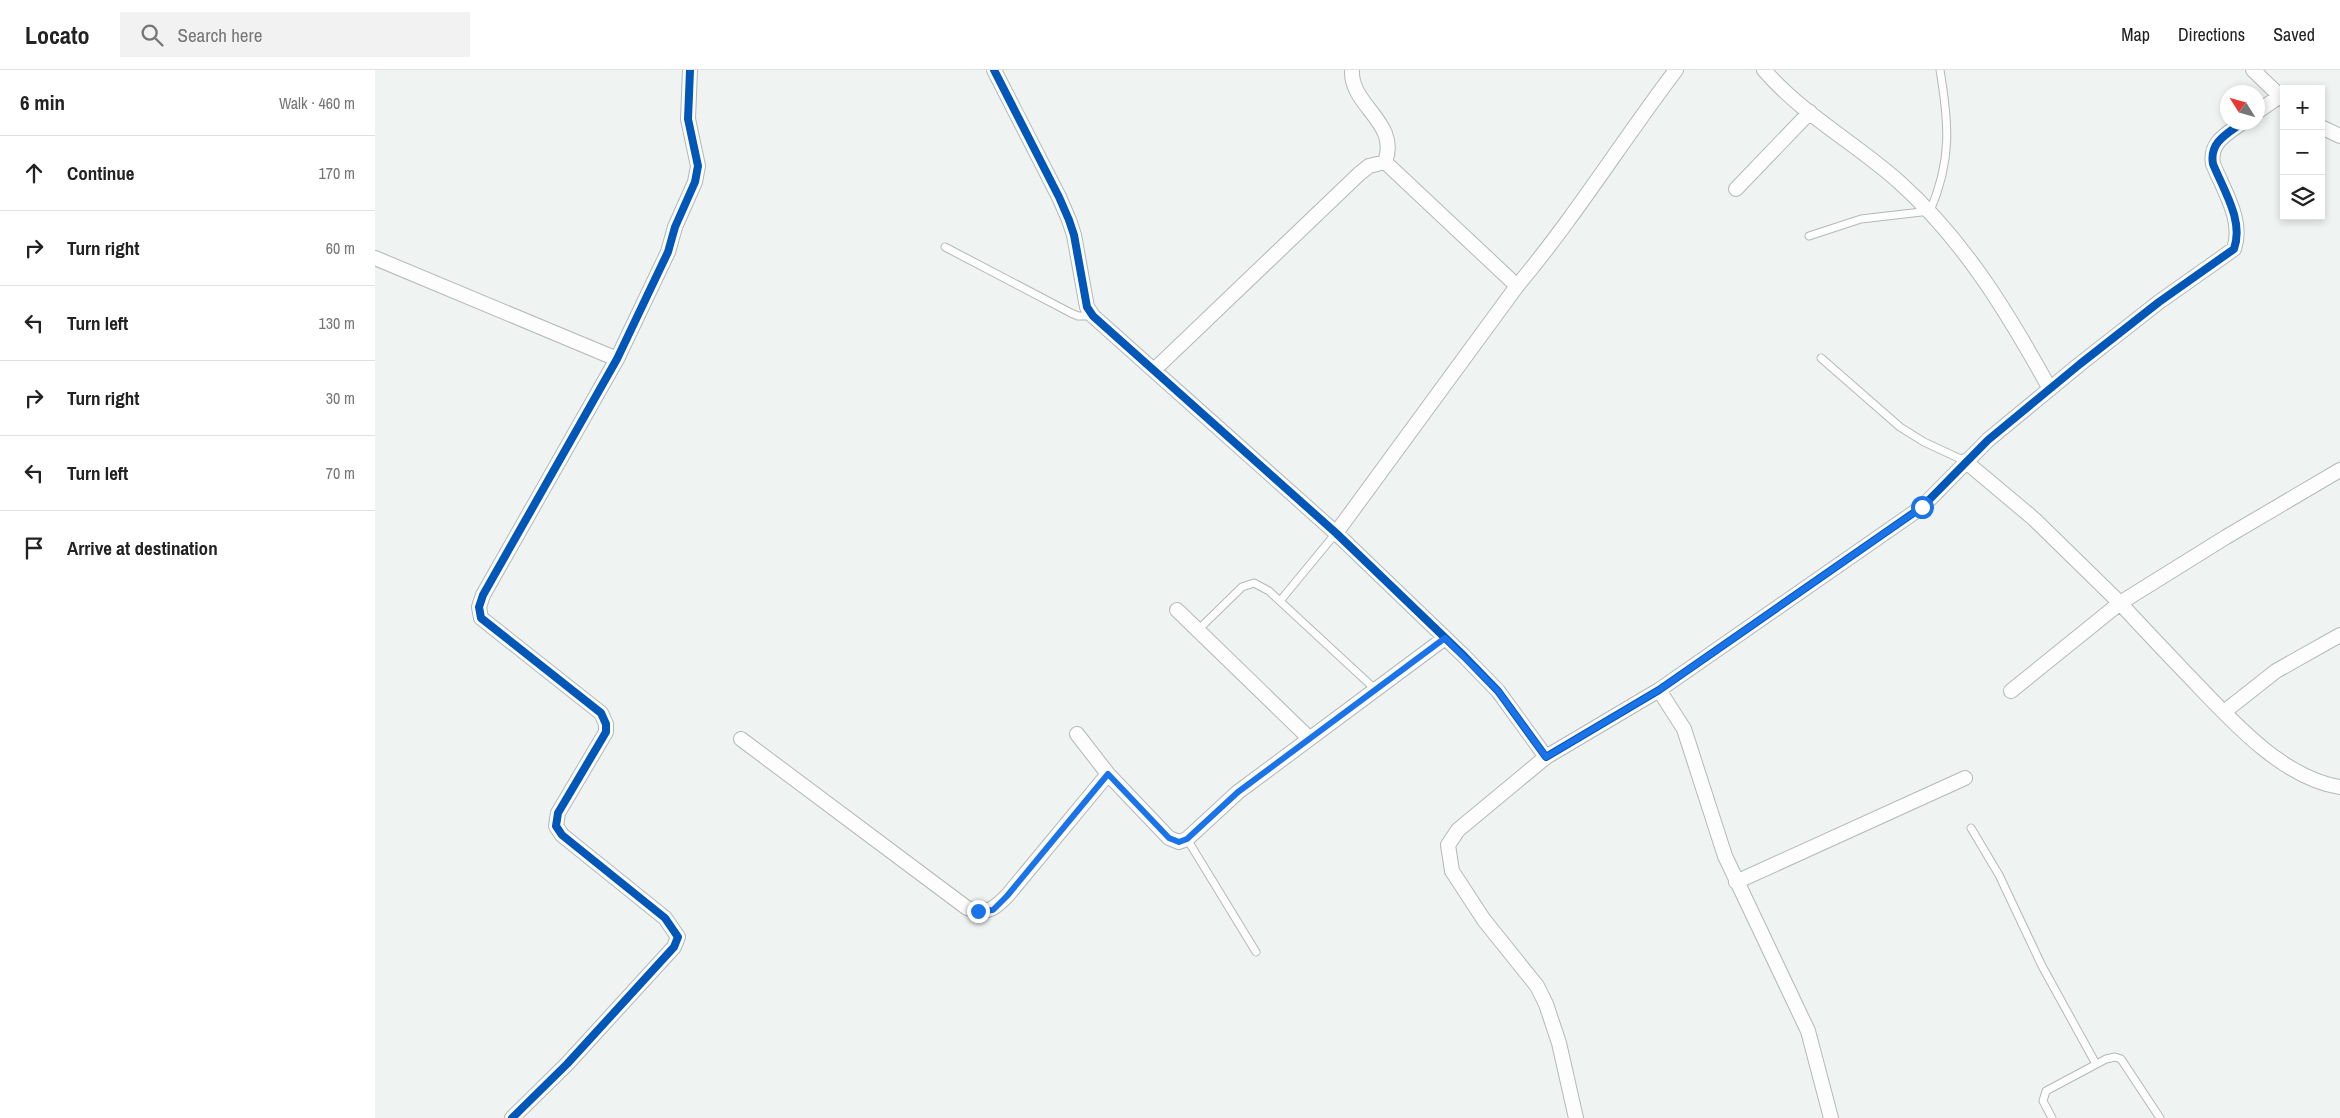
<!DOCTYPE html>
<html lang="en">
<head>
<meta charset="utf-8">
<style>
	body { margin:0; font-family:"Archivo Narrow",sans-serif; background:#f2f2f2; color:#222 }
	.controls { position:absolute; right:15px; top:15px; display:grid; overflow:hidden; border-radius:0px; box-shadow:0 2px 8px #0003 }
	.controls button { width:45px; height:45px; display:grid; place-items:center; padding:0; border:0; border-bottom:1px solid #e0e0e0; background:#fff; color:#222; font:25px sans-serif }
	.compass { position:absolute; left:1845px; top:15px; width:45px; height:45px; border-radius:50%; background:#fff; box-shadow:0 2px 8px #0003; rotate:307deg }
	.stop { position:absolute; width:15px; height:15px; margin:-11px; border:4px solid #1a73e8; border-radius:50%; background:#fff }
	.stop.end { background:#1a73e8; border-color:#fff; box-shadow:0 1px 5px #0008 }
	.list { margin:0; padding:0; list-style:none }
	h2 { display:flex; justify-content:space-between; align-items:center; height:65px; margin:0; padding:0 20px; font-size:21px }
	h2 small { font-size:16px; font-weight:400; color:#767676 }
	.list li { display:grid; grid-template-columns:32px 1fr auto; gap:15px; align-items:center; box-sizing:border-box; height:75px; padding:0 20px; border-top:1px solid #e0e0e0 }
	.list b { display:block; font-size:19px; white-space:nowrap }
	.list em { font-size:16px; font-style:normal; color:#767676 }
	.icon { flex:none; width:28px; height:28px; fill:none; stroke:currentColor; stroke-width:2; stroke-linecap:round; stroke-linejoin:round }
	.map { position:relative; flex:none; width:1965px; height:1048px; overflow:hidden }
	header { display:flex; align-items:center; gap:30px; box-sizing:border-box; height:70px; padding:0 25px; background:#fff; border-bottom:1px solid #e0e0e0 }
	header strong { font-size:24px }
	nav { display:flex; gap:28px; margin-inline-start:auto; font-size:18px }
	.search { width:350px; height:45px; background:#f2f2f2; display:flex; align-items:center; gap:12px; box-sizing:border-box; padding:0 18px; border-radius:0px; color:#767676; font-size:19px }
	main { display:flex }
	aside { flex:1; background:#fff }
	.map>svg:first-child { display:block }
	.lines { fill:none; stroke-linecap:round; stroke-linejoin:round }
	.service-casing { stroke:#b5b8b6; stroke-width:9 }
	.minor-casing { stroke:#b5b8b6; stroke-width:16 }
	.service { stroke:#fdfdfd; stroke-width:7 }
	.minor { stroke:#fdfdfd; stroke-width:14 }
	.cycleway-casing { stroke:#fff; stroke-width:11 }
	.cycleway { stroke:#0057b8; stroke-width:8 }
	.route { stroke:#1a73e8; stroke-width:6 }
</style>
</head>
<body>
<header>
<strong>Locato</strong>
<div class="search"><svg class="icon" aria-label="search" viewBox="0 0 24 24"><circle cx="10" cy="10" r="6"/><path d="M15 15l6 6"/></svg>Search here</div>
<nav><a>Map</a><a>Directions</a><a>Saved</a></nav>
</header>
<main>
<aside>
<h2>6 min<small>Walk · 460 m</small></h2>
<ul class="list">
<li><svg class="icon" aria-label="ahead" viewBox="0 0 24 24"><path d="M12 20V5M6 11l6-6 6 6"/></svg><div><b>Continue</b></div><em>170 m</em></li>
<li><svg class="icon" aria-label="right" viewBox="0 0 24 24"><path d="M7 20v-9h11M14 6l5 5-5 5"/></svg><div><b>Turn right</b></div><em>60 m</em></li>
<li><svg class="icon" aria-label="left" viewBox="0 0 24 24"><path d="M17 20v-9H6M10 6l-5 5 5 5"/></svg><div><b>Turn left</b></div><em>130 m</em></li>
<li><svg class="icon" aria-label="right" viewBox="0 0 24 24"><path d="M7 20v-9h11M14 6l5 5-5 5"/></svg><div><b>Turn right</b></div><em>30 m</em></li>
<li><svg class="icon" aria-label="left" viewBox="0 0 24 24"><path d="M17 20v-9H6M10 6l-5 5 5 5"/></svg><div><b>Turn left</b></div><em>70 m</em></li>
<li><svg class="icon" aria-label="arrive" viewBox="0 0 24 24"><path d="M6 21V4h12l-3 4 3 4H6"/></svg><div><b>Arrive at destination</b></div></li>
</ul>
</aside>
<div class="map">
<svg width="1965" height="1048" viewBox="0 0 1965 1048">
	<rect width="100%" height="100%" fill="#eff3f1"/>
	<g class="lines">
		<defs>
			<path id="service" d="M1434 166 1486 149 1555 141C1577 90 1574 54 1565 0
				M570 177 696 243 703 246H717
				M1446 288 1525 357 1549 372 1590 391
				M905 531 961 463
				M823 560 867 517 879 513 894 521 1001 620
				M1596 758 1624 805 1667 896 1721 994
				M812 769 881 882
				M1677 1048 1668 1031 1671 1021 1731 989 1740 987 1746 989 1785 1048"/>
			<path id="minor" d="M619 0 684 127 694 150 699 165 712 237 718 246 961 463 1089 586 1123 621 1171 687 1284 620 1547 437 1613 370 1705 294 1784 232 1859 179C1869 151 1849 121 1838 94 1834 72 1852 64 1868 52
				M977 0C975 36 1025 52 1010 92
				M1389 0C1427 44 1480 73 1523 111 1589 170 1633 243 1675 319
				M1878 0 1909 30
				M1882 42 1905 26
				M1946 57 1965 66
				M1361 119 1435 42
				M0 188 242 289
				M779 300 984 104 994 96 1010 92 1142 216
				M1590 391 1659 449 1745 533 1636 621
				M1965 400 1851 467 1745 533C1766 556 1787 578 1808 600 1849 642 1904 708 1965 717
				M961 463 1142 216C1200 147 1247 71 1301 0
				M802 540 934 668
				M1284 620 1309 659 1350 786 1433 961 1456 1048
				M1849 642 1901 601 1965 565
				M702 664 733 704 794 768 804 772 812 769 863 722 1070 568
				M366 669 592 838C613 844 618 840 632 826L733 704
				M1171 687 1083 760 1073 775 1077 801 1109 850 1162 916 1171 934 1184 973 1201 1048
				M1361 812 1590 708
				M137 1048 192 994 299 877 303 867 290 848 187 765 181 756 183 743 231 662V654L226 643 106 548 104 537 108 525 242 289 293 182 300 157 320 112 323 96 313 49 315 0"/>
		</defs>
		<use href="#service" class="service-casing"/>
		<use href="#minor" class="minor-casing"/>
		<use href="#service" class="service"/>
		<use href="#minor" class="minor"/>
		<defs>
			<path id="cycleway" d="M619 0 684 127 694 150 699 165 712 237 718 246 961 463 1089 586 1123 621 1171 687 1284 620 1547 437 1613 370 1705 294 1784 232 1859 179C1869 151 1849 121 1838 94 1834 72 1852 64 1868 52
				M137 1048 192 994 299 877 303 867 290 848 187 765 181 756 183 743 231 662V654L226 643 106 548 104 537 108 525 242 289 293 182 300 157 320 112 323 96 313 49 315 0"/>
		</defs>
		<use href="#cycleway" class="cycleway-casing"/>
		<use href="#cycleway" class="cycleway"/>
	</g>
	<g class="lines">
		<path class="route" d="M603 841 618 840 632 826 733 704 794 768 804 772 812 769 863 722 1070 568 1123 621 1171 687 1284 620 1547 437"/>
	</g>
</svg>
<div class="controls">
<button>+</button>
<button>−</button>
<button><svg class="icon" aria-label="layers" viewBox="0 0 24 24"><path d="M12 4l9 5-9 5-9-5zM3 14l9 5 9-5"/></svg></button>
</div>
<svg class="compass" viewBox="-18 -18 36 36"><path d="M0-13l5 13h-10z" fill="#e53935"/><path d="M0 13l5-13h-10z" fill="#767676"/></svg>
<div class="stop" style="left:1547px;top:437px"></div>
<div class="stop end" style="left:603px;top:841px"></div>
</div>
</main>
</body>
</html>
